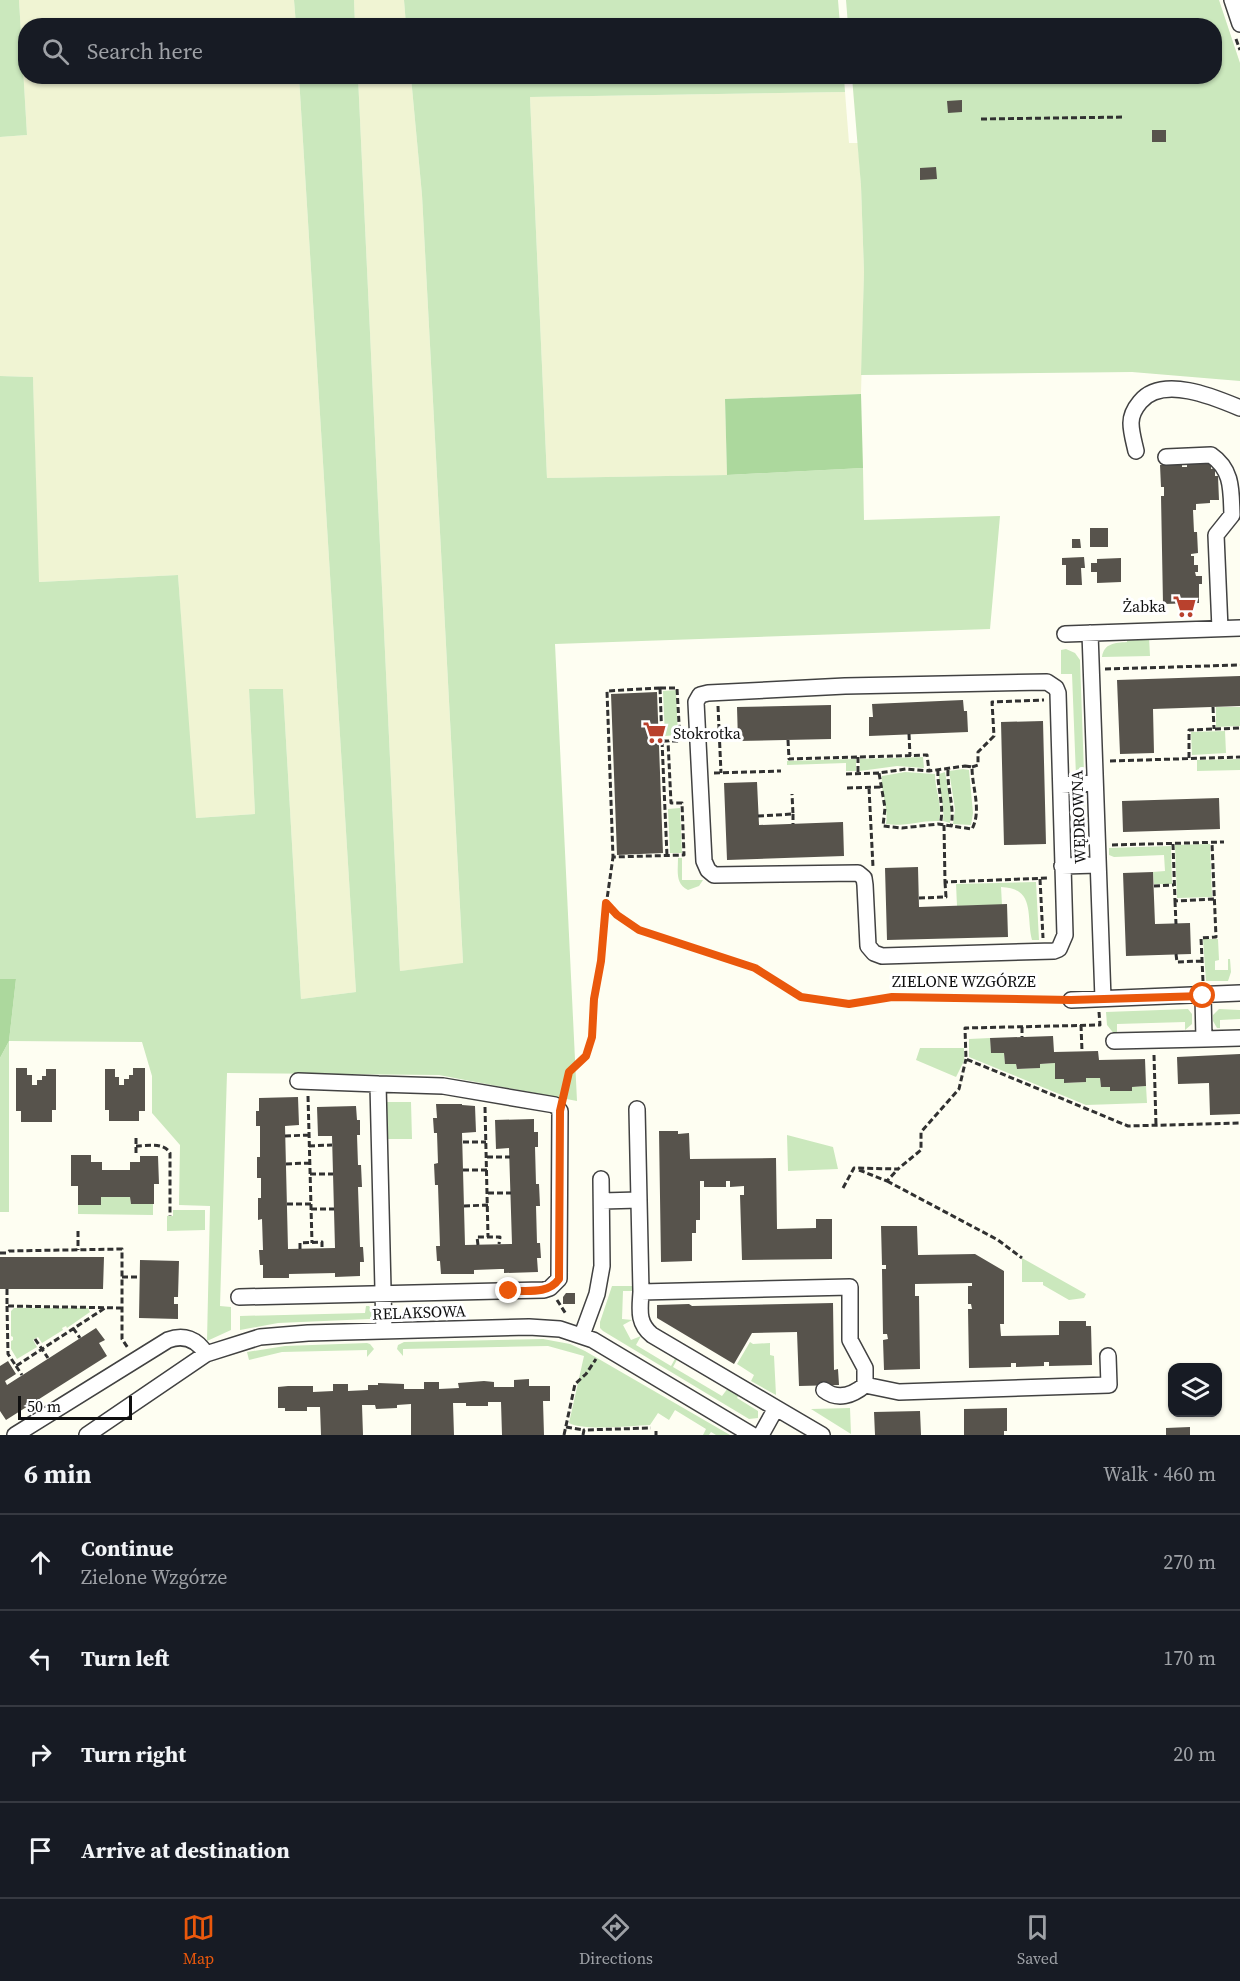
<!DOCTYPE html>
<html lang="en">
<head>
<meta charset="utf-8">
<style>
	body { margin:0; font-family:"Source Serif 4",serif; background:#242831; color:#f1f3f6 }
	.controls { position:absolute; right:18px; bottom:18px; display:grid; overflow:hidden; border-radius:12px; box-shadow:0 2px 4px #0004 }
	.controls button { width:54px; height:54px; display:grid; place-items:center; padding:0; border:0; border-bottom:2px solid #363941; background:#171b24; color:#f1f3f6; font:30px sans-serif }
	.scale { position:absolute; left:18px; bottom:15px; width:114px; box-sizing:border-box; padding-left:6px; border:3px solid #0f0f0f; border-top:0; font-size:16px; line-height:21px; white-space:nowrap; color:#0f0f0f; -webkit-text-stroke:4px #fff; paint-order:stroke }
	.stop { position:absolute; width:18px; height:18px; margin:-14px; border:4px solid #ea580c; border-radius:50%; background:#fff }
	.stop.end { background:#ea580c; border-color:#fff; box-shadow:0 2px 6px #0008 }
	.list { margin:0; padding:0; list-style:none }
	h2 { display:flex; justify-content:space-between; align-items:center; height:78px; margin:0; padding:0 24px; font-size:26px }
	h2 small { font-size:20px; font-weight:400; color:#9ea1a6 }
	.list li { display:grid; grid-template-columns:39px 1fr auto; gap:18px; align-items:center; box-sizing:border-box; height:96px; padding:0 24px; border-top:2px solid #363941 }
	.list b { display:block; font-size:22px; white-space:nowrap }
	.list p { margin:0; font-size:20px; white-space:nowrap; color:#9ea1a6 }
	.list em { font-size:20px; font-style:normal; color:#9ea1a6 }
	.icon { flex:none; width:33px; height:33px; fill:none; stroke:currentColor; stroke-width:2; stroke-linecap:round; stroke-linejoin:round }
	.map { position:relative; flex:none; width:1240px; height:1435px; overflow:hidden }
	.search { position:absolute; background:#171b24; box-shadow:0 2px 4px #0004; left:18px; right:18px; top:18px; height:66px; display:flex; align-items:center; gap:15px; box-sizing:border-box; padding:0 21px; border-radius:24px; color:#9ea1a6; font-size:22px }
	.sheet { height:462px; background:#171b24 }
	nav { display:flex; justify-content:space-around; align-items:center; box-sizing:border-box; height:84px; border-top:2px solid #363941; background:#171b24; font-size:16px; color:#9ea1a6 }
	nav a { display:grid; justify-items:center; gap:3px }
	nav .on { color:#ea580c }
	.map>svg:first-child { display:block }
	.farmland { fill:#f0f4d3 }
	.green { fill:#cbe8bd }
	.forest { fill:#acd89d }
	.building { fill:#57534c }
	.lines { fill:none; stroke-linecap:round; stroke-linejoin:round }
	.minor-casing { stroke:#424242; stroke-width:18 }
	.path { stroke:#313131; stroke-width:3; stroke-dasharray:6 3; stroke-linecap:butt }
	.minor { stroke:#fff; stroke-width:15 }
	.route { stroke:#ea580c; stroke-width:8 }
	.labels { text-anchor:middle; stroke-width:6; stroke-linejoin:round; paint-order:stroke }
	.poi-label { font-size:16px; fill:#0f0f0f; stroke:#fff; text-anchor:end }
	.street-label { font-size:16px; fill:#0f0f0f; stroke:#fff }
</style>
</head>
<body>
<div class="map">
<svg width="1240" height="1435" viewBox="0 0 1240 1435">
	<rect width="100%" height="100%" fill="#fefef2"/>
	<path class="farmland" d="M19 0H294L296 25 26 26V76L299 77 356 992 301 999 283 689H249L255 814 195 818 178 575 38 582 33 377 0 376V137L27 135Z
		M354 0H404L406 25H355Z
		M358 77H411L422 195 463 964 400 971Z
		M845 92 849 143H858L861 186 864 272 861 394 725 399 727 475 547 478 530 97Z"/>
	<path class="green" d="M0 0H19L27 135 0 137Z
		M294 0H354L355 25H296Z
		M404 0H838L840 25H406Z
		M846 0H1219L1240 63V381L1132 372 861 375 864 272 861 186 852 77 1214 76V26L848 25Z
		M299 77H358L400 971 463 963 422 195 411 77H844L845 92 530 97 547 478 727 475 863 468 864 520 1000 516 990 629 555 644 577 1101 439 1075 227 1073 220 1306 231 1307V1330L207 1341 210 1206 179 1205 180 1145 152 1113V1076L142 1042 9 1041V1212H0V1058L9 1041 16 979H0V376L33 377 39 582 178 575 196 818 255 814 249 689H283L301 999 356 992Z
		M1127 637H1149L1150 656 1102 657C1104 643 1115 643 1127 642Z
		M1066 649 1075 653 1080 660 1084 773 1076 776 1072 674H1061V650Z
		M676 690 678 735 665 736 663 691Z
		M1216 707H1240V726L1216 727Z
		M1225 731 1226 753 1192 755 1191 732Z
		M923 757 924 768 897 766 860 771V759Z
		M856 759V771H846V763L787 765V761Z
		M1240 759V770L1197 771V760Z
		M963 769 969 770 973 813 971 825 953 824 955 809 949 771Z
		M905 772 935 774C935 791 943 805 939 821 921 820 904 827 886 824 889 807 880 792 882 776Z
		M945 772 951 806 950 823 943 821C945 805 938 790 939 774Z
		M1078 794 1084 798 1086 851 1078 853 1074 852 1072 846H1078L1077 801H1070L1073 796Z
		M680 808 682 853H670L668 809Z
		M1210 844 1212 897 1177 898 1175 845Z
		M1171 846 1172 884H1154L1153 872 1165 871 1164 855 1114 857 1109 855V848Z
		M678 858H682V880H703L699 886 688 890C675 884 678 871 678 858Z
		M1036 882 1039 940H1032C1026 917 1036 888 1001 887L1002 905 957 906 956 884Z
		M1203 939H1218L1219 960 1215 961V970H1228V959H1230L1231 972 1228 981H1206Z
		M1188 1009 1192 1014V1024L1185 1030V1022L1117 1024V1035H1115L1107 1025 1106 1012Z
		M1219 1009 1240 1010V1019L1220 1020V1028H1217L1213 1021V1015Z
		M990 1038 991 1053H1004L1005 1064H1016L1017 1069 1039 1068 1040 1064 1055 1063V1079H1064L1065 1083 1086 1082V1078H1100L1101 1087H1110L1111 1091H1131L1132 1087 1146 1086 1147 1103 1086 1105 969 1057V1039Z
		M920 1048H964V1061L956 1077 916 1060Z
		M385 1102H411L412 1139H385Z
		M787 1135 833 1147 838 1169 788 1171Z
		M101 1197H130L131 1204H153V1215L78 1214V1205H101Z
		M173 1210H205V1230L167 1231V1216H173Z
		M1022 1258 1086 1294 1084 1298 1069 1300 1043 1285V1282H1022Z
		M612 1286H634V1291H623L622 1319 632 1320 623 1325 631 1340 641 1336 636 1345 671 1366 676 1357 678 1358 673 1367 722 1396 728 1388 739 1394 737 1398 758 1411V1418L749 1419 603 1331 600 1328V1322Z
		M366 1306H369L372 1310 373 1316 370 1319 278 1323 240 1330V1316L365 1313Z
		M14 1308H88L90 1312 67 1328 66 1326 62 1328 63 1330 42 1343 38 1337 33 1340 37 1347 17 1359 11 1349V1341L13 1340V1337L11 1336V1311Z
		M543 1339 570 1344 585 1351 730 1435H716L711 1432 709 1435H703L706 1429 675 1410 669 1420 658 1413 650 1425C631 1426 584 1431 569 1423L584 1356 548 1346 403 1349V1356L397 1349 398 1345 404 1342Z
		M750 1342 753 1344 770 1343V1355L774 1356 776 1395 751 1381 754 1375 737 1364Z
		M367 1343 370 1344 374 1349 367 1357V1350L282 1352 249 1360 247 1352 285 1346Z
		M850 1408 851 1434 811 1409Z"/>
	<path class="forest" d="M861 394 863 468 727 475 725 399Z
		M0 979H16L9 1041 0 1058Z"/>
	<path class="building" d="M962 100V112L948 113 947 101Z
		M1152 130H1166V142H1152Z
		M936 167 937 179 920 180V168Z
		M1182 464V467H1187V464H1211V469L1215 468V476H1218L1219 500H1210V503L1196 504V510H1193L1194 532H1197L1198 553 1191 554V556H1194V565H1198V572H1195L1196 576H1202V584H1199V603L1163 604 1161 496H1164V487H1161L1160 465Z
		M1090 528H1108V547H1090Z
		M1072 539H1080L1081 548H1072Z
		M1084 557 1085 568H1081L1082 585H1066V565H1062V558Z
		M1121 558V582L1097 583V572H1091V563H1097V559Z
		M1240 676V706L1153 709 1154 753 1120 754 1117 680Z
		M657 692 663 853 617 855 611 694Z
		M963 700 964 711H967L968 732 869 736V717H873L872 704Z
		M831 705V739L738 741 737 707Z
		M1043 721 1046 844 1004 845 1001 722Z
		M757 782 759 825 843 822 844 856 727 860 724 783Z
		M1219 798 1220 829 1123 832 1122 801Z
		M918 867 919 907 1007 904 1008 937 887 940 885 868Z
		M1153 872 1155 924 1190 923 1191 954 1126 956 1123 873Z
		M1053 1036 1054 1052 1098 1051 1099 1060 1145 1059 1146 1086 1132 1087V1091H1110V1087H1101L1100 1078H1086V1082L1064 1083V1079H1055V1063L1040 1064V1068L1017 1069 1016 1064H1005L1004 1053H991L990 1038Z
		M1240 1054V1114L1210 1115 1209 1083 1178 1084 1177 1057Z
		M16 1068H27V1075H32V1085H37V1080H42V1076H46V1069H56V1110H52V1122H21V1111H16Z
		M133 1068H145V1111H139V1121H109V1110H105V1069H115V1077H119V1085H124V1079H129V1075H133Z
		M298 1097 299 1125 285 1126 288 1249 335 1248 332 1136H318L317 1107 356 1106 357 1120H360V1135H357L358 1165H361L362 1187H358L360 1247H363L364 1262H360V1276L335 1277V1273L289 1274V1278H263V1265H260L259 1250H263L262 1219 258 1220V1198H261V1178H257V1157H260V1126H256V1111H259V1098Z
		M436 1104H462V1105L475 1106 476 1132 462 1133 465 1245 512 1244 509 1148 496 1149 495 1120 534 1119V1132H538V1147H535L536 1184H539L540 1206H536L537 1243H540L541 1258H537L538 1272 504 1273V1269H500L474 1270V1274H441L440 1261H437L436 1246H440L438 1185H435L434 1164 438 1163 437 1133H434L433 1118H437Z
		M659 1131H678V1134L689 1133 690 1159 776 1158 777 1229 816 1228V1219H832V1259L742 1260 740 1195H744V1186L730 1187V1181H726V1187H704V1181H700V1220H696V1233H692V1261L661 1262Z
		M71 1155H91V1162H102V1170H130V1162H140V1156H158L159 1184H154V1204H131L130 1197H101V1205H78V1186H71Z
		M881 1226H917L918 1255 975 1254 1004 1271V1324H1000L1001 1336 1059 1335V1321H1086V1326H1091L1092 1365 1049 1366V1362H1044V1366L1016 1367V1363H1011V1367L969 1368 968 1309H972L971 1304H968V1286H972V1283L915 1284V1296H919L920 1369 884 1370 883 1340 888 1339 887 1334H883L882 1269H886V1265H882Z
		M0 1257H104L103 1289H0Z
		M140 1260 179 1261 178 1297H174V1304H178V1319L139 1318Z
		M566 1293H575V1304H563V1297Z
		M833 1303 834 1370 838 1369 839 1385 799 1386 797 1332 752 1333 734 1364 657 1318V1305L689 1304 692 1306Z
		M96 1328 105 1340 99 1343 107 1356 6 1420 0 1411V1366L8 1361 16 1374 5 1381 7 1385Z
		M529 1379V1386H550V1401H543L544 1435H502L501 1402H488V1406H466V1403H453L454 1435H411V1404L397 1405V1408L376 1409 375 1405H362L363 1435H321L320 1407H307V1411H285V1408H278V1387L288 1386H313V1392L333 1391V1384H348V1391L368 1390V1385H378V1383L404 1384V1389H424V1382H439V1389L459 1388 458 1383 484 1381 494 1382V1387H514V1380Z
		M1007 1408V1431H1004V1435H964V1409Z
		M920 1411 921 1435H875L874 1412Z
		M1190 1427V1435H1166V1428Z"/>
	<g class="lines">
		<defs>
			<path id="minor" d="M1232 0 1240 24
				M1136 451C1134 442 1131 432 1131 423 1131 415 1135 408 1140 402 1162 375 1214 397 1240 408
				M1166 457 1211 455C1233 470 1231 491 1232 515L1216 535 1220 629
				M1090 633 1103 999
				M1065 634 1240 628
				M1047 682 1056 688 1058 693 1065 935 1059 949 1054 951 882 956 874 953 868 946 865 885 864 878 858 873 714 875 708 870 704 861 696 702 700 695 708 693 845 686Z
				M1061 785 1095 783
				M1062 866 1098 865
				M1203 996 1204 1039 1240 1038
				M1071 1000 1240 993
				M1114 1041 1204 1039
				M298 1081 378 1084 384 1331
				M637 1109 641 1292C640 1309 637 1323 652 1335L776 1408
				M602 1201 639 1200
				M641 1292 850 1287V1340L865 1368V1385C853 1395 838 1401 824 1390
				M239 1297 544 1290 550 1288 559 1279 560 1111 555 1105 443 1086 378 1084
				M582 1335 597 1294 602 1266 601 1179
				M865 1385 899 1392 1109 1385 1108 1356
				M15 1435 168 1340C184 1334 197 1339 206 1354
				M87 1435 206 1354 260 1337 308 1333 529 1327 560 1329 593 1340 752 1435
				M761 1435 776 1408 822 1435"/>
		</defs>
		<use href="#minor" class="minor-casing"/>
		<path class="path" d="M1236 39 1240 50
			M981 119 1125 117
			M1105 669 1240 665
			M660 688 607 691 613 857 684 855 682 803H671L668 741
			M660 688H677L680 741H662Z
			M718 706 721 773
			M1213 707 1214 729
			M909 734 910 756
			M788 740 789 759 927 755 929 771
			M662 741 667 856
			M858 757V773
			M1189 758V730L1240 728
			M1110 761 1240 757
			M965 766 972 767C972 788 982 810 972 829L938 824 902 828 883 826 885 808 879 773 906 769 929 771Z
			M972 767 978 765V752L994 736 992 702 1044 700
			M938 770C937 789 945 806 940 825
			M948 770C947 790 955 807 951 827
			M714 773 781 771
			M846 774 879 773
			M847 788 880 787
			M869 788 873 867
			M793 814V824
			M758 816 793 814 792 794
			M944 825 945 882 1049 878
			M1173 844 1175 901 1214 899
			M1112 845 1224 842
			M1040 879 1043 938
			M1154 886 1174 885
			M919 898 946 897 945 882
			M1175 901 1176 924
			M606 903 617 915 639 930 755 968 801 997 849 1004 892 997 1059 1000
			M1176 954 1177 962 1202 961
			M1203 981 1201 938 1216 937 1212 843
			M1099 1012 1100 1025 965 1028 966 1059 1128 1126 1240 1123
			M1081 1025 1082 1051
			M1022 1027V1037
			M1154 1055 1156 1125
			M564 1094 569 1072 586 1056 592 1037 594 999 601 961 604 920 613 857
			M308 1096 312 1243
			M485 1107 488 1237
			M285 1136 309 1135
			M136 1138V1155
			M463 1142H486
			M136 1146C147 1146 164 1142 170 1153V1216
			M309 1146 332 1145
			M487 1157H510
			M286 1164 309 1163
			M463 1170H487
			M859 1170 887 1181 898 1169
			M310 1174H333
			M887 1181 998 1240 1022 1258
			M843 1188 854 1168 898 1169 921 1150V1132L959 1089 966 1059
			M488 1193H511
			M287 1204H311
			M464 1206 488 1205
			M311 1209H334
			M78 1231V1250
			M478 1245 477 1237H500L499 1244
			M300 1249V1243L322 1242V1248
			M0 1253H6L9 1251 122 1249V1339L128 1348
			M122 1277H140
			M7 1289V1306L122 1308
			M557 1300 566 1314
			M7 1306 8 1354 16 1366 105 1308
			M73 1328 80 1338
			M35 1339 48 1358
			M16 1366 22 1375
			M566 1427 584 1430
			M656 1431V1435
			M564 1435 575 1384 586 1374 596 1359
			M583 1435 584 1430 651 1428"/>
		<use href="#minor" class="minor"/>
	</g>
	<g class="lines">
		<path class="route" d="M509 1291C526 1290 548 1295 559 1279L560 1111 569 1072 586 1056 592 1037 594 999 601 961 606 903 617 915 639 930 755 968 801 997 849 1004 892 997 1071 1000 1203 996"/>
	</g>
	<defs>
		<symbol id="supermarket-bare" viewBox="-9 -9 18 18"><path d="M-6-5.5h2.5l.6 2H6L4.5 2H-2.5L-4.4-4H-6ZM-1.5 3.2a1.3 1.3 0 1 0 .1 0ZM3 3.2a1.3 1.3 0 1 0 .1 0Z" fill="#b9412d" stroke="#fff" stroke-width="2.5" paint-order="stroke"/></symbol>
	</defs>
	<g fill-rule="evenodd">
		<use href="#supermarket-bare" x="1168" y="590" width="33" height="33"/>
		<use href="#supermarket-bare" x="638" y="716" width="33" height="33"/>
	</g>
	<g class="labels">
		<g class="poi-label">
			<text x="1166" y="612">Żabka</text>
			<text x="673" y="739" text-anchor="start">Stokrotka</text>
		</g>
		<g class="street-label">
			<text transform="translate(1078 817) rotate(-92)" y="6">WĘDROWNA</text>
			<text x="964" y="987">ZIELONE WZGÓRZE</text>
			<text transform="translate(419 1312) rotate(-2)" y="6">RELAKSOWA</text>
		</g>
	</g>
</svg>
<div class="controls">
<button><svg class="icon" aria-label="layers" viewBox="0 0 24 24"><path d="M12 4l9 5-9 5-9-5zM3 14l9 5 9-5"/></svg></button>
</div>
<div class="scale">50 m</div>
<div class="stop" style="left:1203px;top:996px"></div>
<div class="stop end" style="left:509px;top:1291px"></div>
<div class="search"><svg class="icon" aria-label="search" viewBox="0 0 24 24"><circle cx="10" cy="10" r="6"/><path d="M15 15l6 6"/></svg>Search here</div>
</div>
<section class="sheet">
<h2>6 min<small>Walk · 460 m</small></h2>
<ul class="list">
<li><svg class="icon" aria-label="ahead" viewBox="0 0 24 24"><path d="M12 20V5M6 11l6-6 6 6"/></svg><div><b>Continue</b><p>Zielone Wzgórze</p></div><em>270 m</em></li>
<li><svg class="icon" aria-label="left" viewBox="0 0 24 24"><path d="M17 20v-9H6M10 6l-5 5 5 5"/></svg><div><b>Turn left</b></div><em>170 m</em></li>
<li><svg class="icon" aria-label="right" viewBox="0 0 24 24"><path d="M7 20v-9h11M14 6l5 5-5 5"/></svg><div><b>Turn right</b></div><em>20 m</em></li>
<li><svg class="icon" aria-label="arrive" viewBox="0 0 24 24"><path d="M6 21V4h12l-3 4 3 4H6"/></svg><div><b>Arrive at destination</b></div></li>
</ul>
</section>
<nav>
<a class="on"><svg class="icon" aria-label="map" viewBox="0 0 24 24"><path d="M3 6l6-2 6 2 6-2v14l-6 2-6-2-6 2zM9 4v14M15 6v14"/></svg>Map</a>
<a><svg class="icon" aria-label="directions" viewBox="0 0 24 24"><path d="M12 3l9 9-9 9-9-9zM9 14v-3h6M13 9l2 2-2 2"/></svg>Directions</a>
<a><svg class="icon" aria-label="saved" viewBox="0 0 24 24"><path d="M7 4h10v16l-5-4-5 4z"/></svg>Saved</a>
</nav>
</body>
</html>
